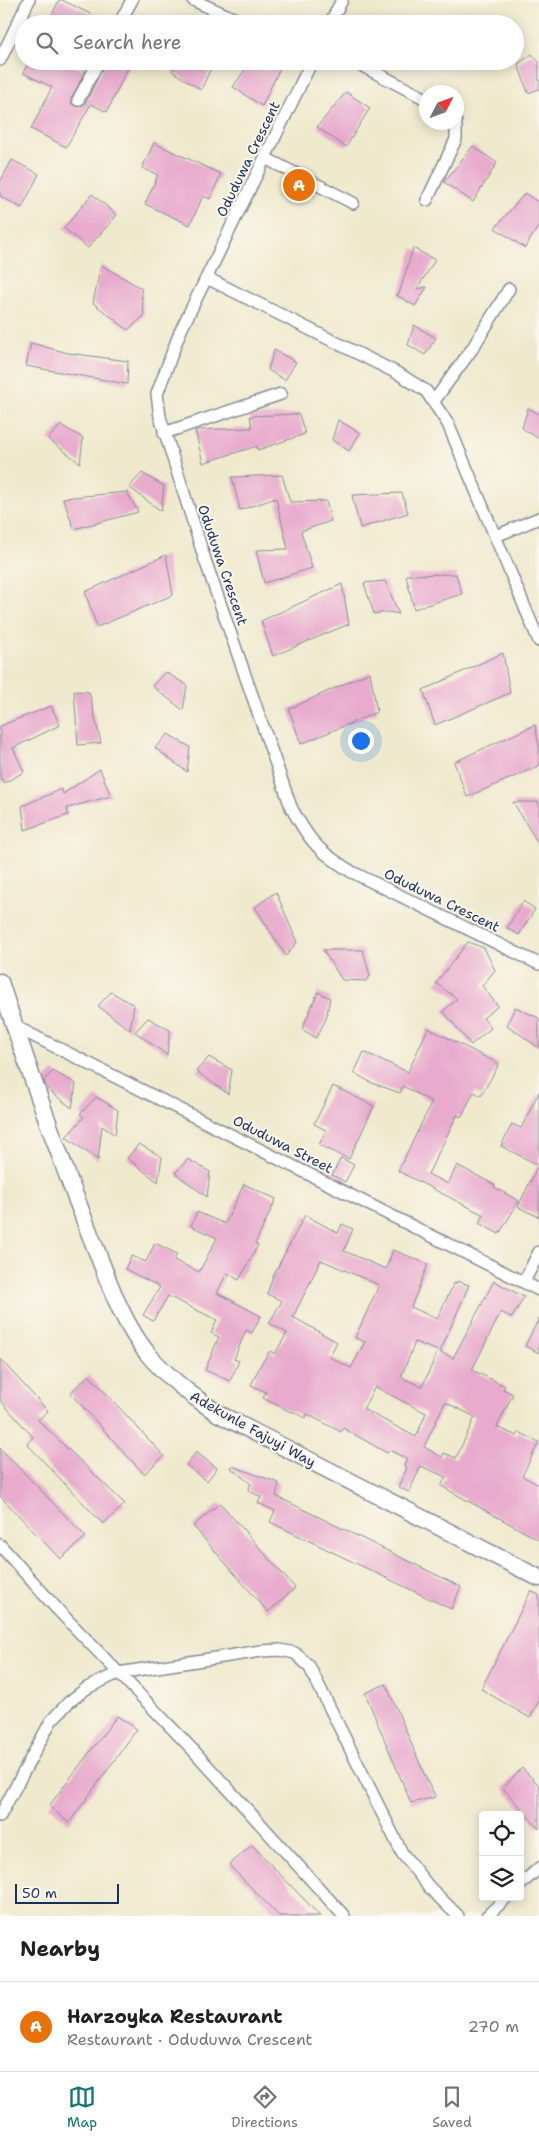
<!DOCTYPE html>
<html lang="en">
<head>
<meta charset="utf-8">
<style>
	body { margin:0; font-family:"Shantell Sans",sans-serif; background:#f2f2f2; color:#202124 }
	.controls { position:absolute; right:15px; bottom:15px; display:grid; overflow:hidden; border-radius:5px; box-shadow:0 2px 12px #0003 }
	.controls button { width:45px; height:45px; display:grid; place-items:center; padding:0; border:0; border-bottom:1px solid #e0e0e0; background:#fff; color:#202124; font:25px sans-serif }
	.compass { position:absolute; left:419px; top:85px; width:45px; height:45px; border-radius:50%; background:#fff; box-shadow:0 2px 12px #0003; rotate:48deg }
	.scale { position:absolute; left:15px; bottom:12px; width:104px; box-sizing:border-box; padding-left:5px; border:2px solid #1b2f5e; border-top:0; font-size:14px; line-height:18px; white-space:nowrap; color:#1b2f5e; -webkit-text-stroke:4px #fbf7ec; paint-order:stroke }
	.you { position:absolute; left:360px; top:740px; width:18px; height:18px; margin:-12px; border:4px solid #fff; border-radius:50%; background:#1a73e8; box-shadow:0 0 0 8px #1a73e833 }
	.badge { display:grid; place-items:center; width:32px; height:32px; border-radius:50%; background:#0f766e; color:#fff; font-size:16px; font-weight:700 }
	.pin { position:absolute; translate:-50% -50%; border:2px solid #fff; box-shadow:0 1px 5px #0006 }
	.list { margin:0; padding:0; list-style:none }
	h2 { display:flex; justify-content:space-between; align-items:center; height:65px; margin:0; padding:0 20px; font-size:21px }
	h2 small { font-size:16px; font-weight:400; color:#757577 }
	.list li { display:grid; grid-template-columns:32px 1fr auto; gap:15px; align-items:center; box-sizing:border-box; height:90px; padding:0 20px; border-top:1px solid #e0e0e0 }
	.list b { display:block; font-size:19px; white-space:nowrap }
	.list p { margin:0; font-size:16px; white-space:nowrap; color:#757577 }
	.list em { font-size:16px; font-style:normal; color:#757577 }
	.icon { flex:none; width:28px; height:28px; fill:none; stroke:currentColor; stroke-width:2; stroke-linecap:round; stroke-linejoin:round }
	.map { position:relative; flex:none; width:539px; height:1916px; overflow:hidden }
	.search { position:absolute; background:#fff; box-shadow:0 2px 12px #0003; left:15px; right:15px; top:15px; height:55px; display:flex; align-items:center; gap:12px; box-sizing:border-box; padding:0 18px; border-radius:28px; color:#757577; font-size:19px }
	.sheet { height:155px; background:#fff }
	nav { display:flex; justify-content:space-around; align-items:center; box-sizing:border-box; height:70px; border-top:1px solid #e0e0e0; background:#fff; font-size:14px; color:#757577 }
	nav a { display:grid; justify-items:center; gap:2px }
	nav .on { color:#0f766e }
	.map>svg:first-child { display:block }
	.building { fill:#e8aacd; fill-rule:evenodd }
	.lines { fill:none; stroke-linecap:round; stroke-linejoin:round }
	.street-casing { stroke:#858c96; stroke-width:14 }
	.secondary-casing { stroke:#858c96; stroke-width:19 }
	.street { stroke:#fff; stroke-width:11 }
	.secondary { stroke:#fff; stroke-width:16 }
	.labels { text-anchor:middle; stroke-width:4; stroke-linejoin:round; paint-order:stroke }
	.street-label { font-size:14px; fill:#1b2f5e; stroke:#fbf7ec }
</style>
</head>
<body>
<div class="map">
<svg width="539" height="1916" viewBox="0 0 539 1916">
	<rect width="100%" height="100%" fill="#fbf7ec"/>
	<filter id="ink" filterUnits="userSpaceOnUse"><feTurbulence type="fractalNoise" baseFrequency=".02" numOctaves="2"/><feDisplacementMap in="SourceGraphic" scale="10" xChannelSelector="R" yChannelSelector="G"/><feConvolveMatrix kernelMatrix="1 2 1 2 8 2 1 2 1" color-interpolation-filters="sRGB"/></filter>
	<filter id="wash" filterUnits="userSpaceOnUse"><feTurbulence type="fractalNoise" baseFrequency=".0096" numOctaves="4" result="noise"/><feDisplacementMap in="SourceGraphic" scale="20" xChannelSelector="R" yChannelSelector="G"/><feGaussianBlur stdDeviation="1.12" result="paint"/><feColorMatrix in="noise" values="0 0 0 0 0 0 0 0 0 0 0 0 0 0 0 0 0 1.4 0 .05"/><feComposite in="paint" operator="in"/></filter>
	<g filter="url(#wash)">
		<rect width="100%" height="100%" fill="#efe9cd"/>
		<g id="blocks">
			<path class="building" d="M59 0H62L111 24H48Z
				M532 54 539 62V89L528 93 518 64Z
				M29 61H65L85 71 71 100 72 104 78 107 85 104 106 61H131L107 112 91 104 66 147 31 129 52 87 23 73Z
				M179 61H214L201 90 172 71Z
				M251 61 280 68 262 106 233 87Z
				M346 92 370 108 346 147 317 127Z
				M154 143 221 174 210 199 203 196 190 225 145 204 158 175 142 168Z
				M473 146 497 163 473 202 444 182Z
				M12 160 39 174 22 208 0 196V182Z
				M525 193 539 203V225L525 248 495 228Z
				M92 194 117 215 88 248 64 228Z
				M413 248 435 260 417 289 427 287 415 306 395 294H399Z
				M101 265 141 288 144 316 128 330 93 303Z
				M414 325 436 338 425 355 408 345Z
				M31 343 68 353 128 361 127 384 26 366Z
				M274 350 296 362 285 380 268 370Z
				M528 408 539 414V439L522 428Z
				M299 414 305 434 258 450 257 446 203 463 195 430 252 428 250 416Z
				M338 420 360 433 349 451 332 440Z
				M61 425 83 438 80 463 48 439Z
				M142 473 164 486 161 511 129 487Z
				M282 475 290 502 326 501 331 521 301 531 312 568 264 583 256 550 288 549 276 498 240 510 232 477Z
				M127 492 138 512 74 529 63 498Z
				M402 493 408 513 360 528 352 495Z
				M166 555 173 595 97 627 85 592Z
				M456 574 462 594 414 609 406 575Z
				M385 581 399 614 388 612 374 614 364 583Z
				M342 584 349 624 273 656 261 621Z
				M503 653 510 693 435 725 423 690Z
				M165 672 187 685 183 710 152 686Z
				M370 672 377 712 301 744 289 709Z
				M74 691 89 692 101 743 78 745Z
				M51 706 60 725 13 748 24 772 4 783 0 777V726Z
				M535 725 539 747V766L467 797 454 762Z
				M168 734 190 747 187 772 155 748Z
				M100 769 111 796 67 808 68 815 25 830 22 806 62 789 63 794Z
				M513 802H539V845Z
				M276 892 297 942 286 956 255 907Z
				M523 901 535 909 519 935 507 928Z
				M468 942 484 948 495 970 482 986 498 1006 483 1018 491 1028 471 1045 443 1011 457 999 436 983Z
				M323 950H363L370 976 366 981 342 980Z
				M111 992 134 1005 130 1030 98 1006Z
				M318 992 330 998 326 1019 316 1038 302 1029Z
				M515 1007 539 1018V1048L507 1025Z
				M148 1018 170 1030 167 1055 135 1032Z
				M428 1028 499 1064 481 1096 474 1092 461 1117 457 1115 428 1174 448 1184 457 1165 495 1185 494 1187 519 1201 499 1234 479 1223 484 1215 398 1171 432 1102 403 1086 400 1093 372 1083 354 1073 364 1052 408 1072Z
				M209 1057 232 1070 228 1094 196 1071Z
				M53 1071 76 1084 72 1108 47 1089 44 1081Z
				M333 1086 374 1106 349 1159 319 1145 326 1130 314 1124Z
				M539 1092V1217L518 1207 538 1165 501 1146 512 1124 521 1128Z
				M96 1097 118 1110 115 1135 102 1126 98 1160 66 1137 84 1117 80 1114Z
				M139 1144 162 1157 158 1182 127 1158Z
				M341 1158 354 1165 345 1182 332 1175Z
				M188 1159 210 1172 207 1197 175 1173Z
				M244 1184 276 1199 255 1244 258 1245 239 1280 227 1273 217 1293 261 1316 252 1333 246 1330 234 1359 239 1361 230 1381 205 1370 219 1337 211 1333 217 1320 168 1296 153 1321 143 1315 160 1287 125 1269 131 1256 146 1262 155 1243 177 1254 174 1260 199 1272 217 1238 191 1226 197 1212 225 1224Z
				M305 1215 338 1233 342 1224 353 1229 344 1251 386 1269 393 1250 428 1264 411 1307 437 1319 454 1283 456 1284 457 1281 469 1285 440 1352 453 1358 494 1281 524 1297 512 1318 501 1312 472 1370 505 1386 503 1389 513 1394 497 1427 517 1436 519 1432 539 1442 522 1476 539 1485V1540L441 1486 446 1477 421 1466 409 1492 398 1487 407 1468 404 1466 407 1459 389 1450 387 1453 343 1428 341 1432 307 1414 305 1418 292 1411 291 1412 263 1398 266 1392 251 1385 261 1364 270 1351 275 1354 287 1333 269 1323 282 1301 267 1294 273 1276ZM321 1260 379 1285 355 1338 365 1342 351 1368 329 1357 337 1342 293 1317ZM415 1342 438 1351 422 1387 401 1377ZM375 1387 426 1413 416 1437 363 1409ZM445 1402 475 1417 456 1458 444 1453 442 1457 424 1447Z
				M539 1318V1353L525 1346Z
				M0 1359 48 1411 38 1420 125 1504 103 1524 27 1444 33 1437 0 1400Z
				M89 1375 164 1456 144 1474 70 1393Z
				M0 1448 86 1537 60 1559 0 1496Z
				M196 1452 217 1468 207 1481 186 1465Z
				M232 1466 279 1483 276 1496 461 1587 451 1609 270 1522 275 1511 258 1503 261 1497 248 1490 251 1484 231 1468Z
				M220 1503 295 1588 268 1612 193 1526Z
				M531 1591 539 1595V1701L530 1718 481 1689Z
				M386 1684 429 1785 436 1797 411 1803 365 1693Z
				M117 1716 137 1729 69 1823 49 1806Z
				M522 1768 539 1785V1829L503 1788Z
				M252 1845 320 1916H279L229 1865Z"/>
		</g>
	</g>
	<g filter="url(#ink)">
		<use href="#blocks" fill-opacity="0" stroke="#858c96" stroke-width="1"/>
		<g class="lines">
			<defs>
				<path id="street" d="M193 0 246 24
					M119 24 132 0
					M330 24 342 0
					M0 60 29 0
					M312 61 180 332 157 394 160 417 205 560 291 807C310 842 318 851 352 872L539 964
					M353 61 426 99
					M78 100 99 61
					M265 158 353 203
					M427 200 456 139V122
					M207 278 399 374 426 391 448 424 539 641
					M434 401 472 349 509 289
					M164 433 281 394
					M496 536 539 518
					M14 1026 539 1290
					M524 1282 539 1252
					M0 1545 57 1609 193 1750 344 1916
					M0 1816 51 1721 69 1702 87 1688 118 1673 261 1651 280 1650 295 1653 309 1666 402 1853 429 1887 458 1916
					M520 1885 539 1868
					M487 1916 507 1897"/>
				<path id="secondary" d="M0 982C28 1068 58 1153 91 1237 107 1276 120 1319 147 1353 168 1378 192 1396 219 1414L539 1578"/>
			</defs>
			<use href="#street" class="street-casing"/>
			<use href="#secondary" class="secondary-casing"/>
			<use href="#street" class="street"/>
			<use href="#secondary" class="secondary"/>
		</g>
	</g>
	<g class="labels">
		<g class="street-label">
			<text transform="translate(248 159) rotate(-64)" y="5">Oduduwa Crescent</text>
			<text transform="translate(223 565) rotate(71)" y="5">Oduduwa Crescent</text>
			<text transform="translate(442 900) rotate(26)" y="5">Oduduwa Crescent</text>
			<text transform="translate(283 1144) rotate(27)" y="5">Oduduwa Street</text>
			<text transform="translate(253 1429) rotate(29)" y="5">Adekunle Fajuyi Way</text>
		</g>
	</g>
</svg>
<div class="controls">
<button><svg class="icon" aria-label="locate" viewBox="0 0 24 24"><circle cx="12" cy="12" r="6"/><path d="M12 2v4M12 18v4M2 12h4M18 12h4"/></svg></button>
<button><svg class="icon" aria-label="layers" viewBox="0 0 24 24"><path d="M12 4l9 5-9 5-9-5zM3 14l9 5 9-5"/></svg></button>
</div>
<svg class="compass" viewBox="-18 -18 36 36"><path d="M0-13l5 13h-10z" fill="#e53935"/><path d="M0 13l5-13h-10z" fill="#757577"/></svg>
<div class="scale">50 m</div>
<div class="you"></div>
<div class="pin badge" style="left:299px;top:185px;background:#e8710a">A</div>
<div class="search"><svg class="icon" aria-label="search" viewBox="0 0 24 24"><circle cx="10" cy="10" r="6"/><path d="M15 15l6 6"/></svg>Search here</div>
</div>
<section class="sheet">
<h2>Nearby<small></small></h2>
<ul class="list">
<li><span class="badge" style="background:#e8710a">A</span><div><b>Harzoyka Restaurant</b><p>Restaurant · Oduduwa Crescent</p></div><em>270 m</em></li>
</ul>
</section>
<nav>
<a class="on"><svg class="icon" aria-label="map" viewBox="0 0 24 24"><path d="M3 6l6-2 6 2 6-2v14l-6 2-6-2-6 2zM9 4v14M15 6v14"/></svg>Map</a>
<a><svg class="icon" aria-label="directions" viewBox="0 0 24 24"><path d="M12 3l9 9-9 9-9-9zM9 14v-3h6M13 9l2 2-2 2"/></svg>Directions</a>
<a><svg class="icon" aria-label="saved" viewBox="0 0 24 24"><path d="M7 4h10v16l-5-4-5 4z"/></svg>Saved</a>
</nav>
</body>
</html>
